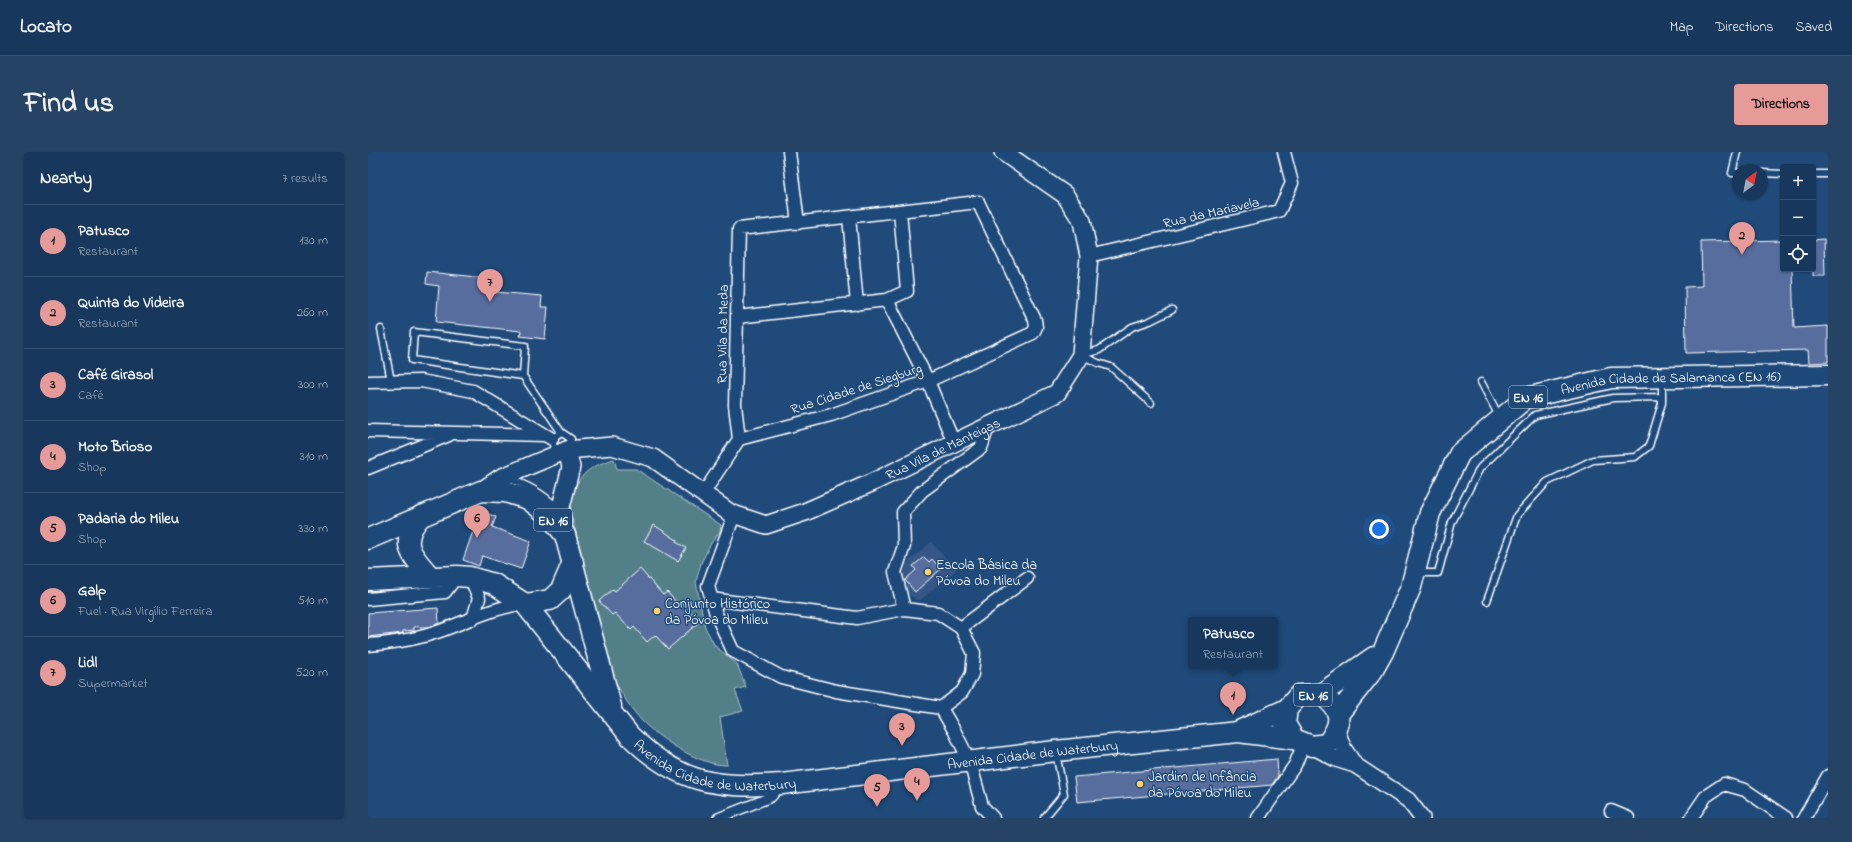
<!DOCTYPE html>
<html lang="en">
<head>
<meta charset="utf-8">
<style>
	body { margin:0; font-family:"Indie Flower",sans-serif; background:#244365; color:#f1f3f6 }
	.controls { position:absolute; right:12px; top:12px; display:grid; overflow:hidden; border-radius:4px; box-shadow:0 1px 3px #0004 }
	.controls button { width:36px; height:36px; display:grid; place-items:center; padding:0; border:0; border-bottom:1px solid #365272; background:#17385c; color:#f1f3f6; font:20px sans-serif }
	.compass { position:absolute; left:1364px; top:12px; width:36px; height:36px; border-radius:50%; background:#17385c; box-shadow:0 1px 3px #0004; rotate:32deg }
	.you { position:absolute; left:1011px; top:377px; width:14px; height:14px; margin:-10px; border:3px solid #fff; border-radius:50%; background:#1a73e8; box-shadow:0 0 0 6px #1a73e833 }
	.badge { display:grid; place-items:center; width:26px; height:26px; border-radius:50%; background:#e69b98; color:#111; font-size:13px; font-weight:700 }
	.pin { position:absolute; translate:-50% -33px; filter:drop-shadow(0 1px 2px #0008) }
	.pin::after { content:''; position:absolute; top:21px; width:14px; height:12px; background:inherit; clip-path:polygon(0 0,100% 0,50% 100%) }
	.popup { position:absolute; left:820px; top:465px; width:90px; height:52px; box-sizing:border-box; display:grid; place-content:center; border-radius:4px; background:#17385c; filter:drop-shadow(0 1px 3px #0005); font-size:13px; white-space:nowrap; color:#9eacbb }
	.popup b { font-size:15px; color:#f1f3f6 }
	.popup::after { content:''; position:absolute; left:50%; top:100%; margin-left:-8px; border:8px solid transparent; border-top-color:#17385c }
	.list { margin:0; padding:0; list-style:none }
	h2 { display:flex; justify-content:space-between; align-items:center; height:52px; margin:0; padding:0 16px; font-size:17px }
	h2 small { font-size:13px; font-weight:400; color:#9eacbb }
	.list li { display:grid; grid-template-columns:26px 1fr auto; gap:12px; align-items:center; box-sizing:border-box; height:72px; padding:0 16px; border-top:1px solid #365272 }
	.list b { display:block; font-size:15px; white-space:nowrap }
	.list p { margin:0; font-size:13px; white-space:nowrap; color:#9eacbb }
	.list em { font-size:13px; font-style:normal; color:#9eacbb }
	.icon { flex:none; width:22px; height:22px; fill:none; stroke:currentColor; stroke-width:2; stroke-linecap:round; stroke-linejoin:round }
	.map { position:relative; flex:none; width:1460px; height:666px; overflow:hidden; border-radius:4px }
	header { display:flex; align-items:center; gap:24px; box-sizing:border-box; height:56px; padding:0 20px; background:#17385c; border-bottom:1px solid #365272 }
	header strong { font-size:19px }
	nav { display:flex; gap:22px; margin-inline-start:auto; font-size:14px }
	.intro { display:flex; align-items:center; justify-content:space-between; box-sizing:border-box; height:96px; padding:0 24px }
	h1 { margin:0; font-size:28px }
	.button { padding:10px 18px; border-radius:4px; background:#e69b98; color:#111; font-size:14px; font-weight:700 }
	main { display:flex; gap:24px; padding:0 24px }
	aside { flex:1; background:#17385c; border-radius:4px; box-shadow:0 1px 3px #0004 }
	.map>svg:first-child { display:block }
	.built { fill:#345787 }
	.green { fill:#538088; stroke:#a9c0c4 }
	.building { fill:#566d9e; stroke:#fff }
	.lines { fill:none; stroke-linecap:round; stroke-linejoin:round }
	.service-casing { stroke:#fff; stroke-width:9 }
	.pedestrian-casing { stroke:#fff; stroke-width:12 }
	.minor-casing { stroke:#fff; stroke-width:15 }
	.tertiary-casing { stroke:#fff; stroke-width:18 }
	.secondary-casing { stroke:#fff; stroke-width:20 }
	.primary-casing { stroke:#fff; stroke-width:23 }
	.service { stroke:#1f4a7a; stroke-width:6 }
	.pedestrian { stroke:#1f4a7a; stroke-width:9 }
	.minor { stroke:#1f4a7a; stroke-width:12 }
	.tertiary { stroke:#1f4a7a; stroke-width:15 }
	.secondary { stroke:#1f4a7a; stroke-width:17 }
	.primary { stroke:#1f4a7a; stroke-width:20 }
	.poi-dot { fill:#ffd166; stroke:#1f4a7a; stroke-width:1.5 }
	.labels { text-anchor:middle; stroke-width:3; stroke-linejoin:round; paint-order:stroke }
	.shield { fill:#1f4a7a; stroke:#bcc9d7; stroke-width:1 }
	.shield-label { font-size:13px; font-weight:bold; fill:#fff }
	.street-label { font-size:14px; fill:#fff; stroke:#1f4a7a }
	.poi-label { font-size:14px; fill:#fff; stroke:#1f4a7a; text-anchor:start }
</style>
</head>
<body>
<header>
<strong>Locato</strong>
<nav><a>Map</a><a>Directions</a><a>Saved</a></nav>
</header>
<div class="intro"><h1>Find us</h1><a class="button">Directions</a></div>
<main>
<aside>
<h2>Nearby<small>7 results</small></h2>
<ul class="list">
<li><span class="badge">1</span><div><b>Patusco</b><p>Restaurant</p></div><em>130 m</em></li>
<li><span class="badge">2</span><div><b>Quinta do Videira</b><p>Restaurant</p></div><em>260 m</em></li>
<li><span class="badge">3</span><div><b>Café Girasol</b><p>Café</p></div><em>300 m</em></li>
<li><span class="badge">4</span><div><b>Moto Brioso</b><p>Shop</p></div><em>310 m</em></li>
<li><span class="badge">5</span><div><b>Padaria do Mileu</b><p>Shop</p></div><em>330 m</em></li>
<li><span class="badge">6</span><div><b>Galp</b><p>Fuel · Rua Virgílio Ferreira</p></div><em>510 m</em></li>
<li><span class="badge">7</span><div><b>Lidl</b><p>Supermarket</p></div><em>520 m</em></li>
</ul>
</aside>
<div class="map">
<svg width="1460" height="666" viewBox="0 0 1460 666">
	<rect width="100%" height="100%" fill="#1f4a7a"/>
	<filter id="ink" filterUnits="userSpaceOnUse"><feTurbulence type="fractalNoise" baseFrequency=".025" numOctaves="2"/><feDisplacementMap in="SourceGraphic" scale="8" xChannelSelector="R" yChannelSelector="G"/><feConvolveMatrix kernelMatrix="1 2 1 2 8 2 1 2 1" color-interpolation-filters="sRGB"/></filter>
	<g filter="url(#ink)">
		<path class="built" d="M563 390 588 418 551 449 537 440 533 422 539 411Z"/>
		<path class="green" d="M246 307 249 317H268L353 373 352 379 342 393 333 411 328 430 337 475 347 494 369 512 378 535 367 538 375 559 352 565 359 613C333 614 291 587 273 568 263 557 255 544 247 530L201 354C209 324 217 316 246 307Z"/>
		<path class="building" d="M1456 87 1457 124H1445V88Z
			M1415 88V117H1424L1426 176 1460 174V210L1441 211 1440 198 1318 201 1317 135 1334 134 1333 90Z
			M59 120 129 127 127 140 174 144 173 155H180L177 187 152 184 153 179 68 170 71 134 58 132Z
			M112 359 128 365 124 375 163 389 153 417 114 404 111 414 95 408Z
			M286 373 309 388 308 390 318 396 310 409 276 389Z
			M556 405 561 410 564 407 573 417 547 440 537 428 548 418 545 414Z
			M272 417 295 443 299 440 312 454 314 451 331 470 300 497 287 483 279 490 266 475 263 478 247 461 244 463 231 449 245 437 247 439Z
			M70 456 71 471 62 475H46V478L35 479V481L0 485V461Z
			M909 607 910 624 904 633 709 650 706 625Z"/>
		<g class="lines">
			<defs>
				<path id="service" d="M1369 0 1364 21H1370
					M1394 21 1415 22
					M1445 22H1460
					M13 177 23 229
					M155 224 44 208 46 180 157 194 155 224 193 280
					M1113 230 1131 264
					M783 251 743 215 730 211 713 203 731 198 764 175 782 169 804 158
					M193 280 203 287 199 298 186 296 184 287Z
					M140 327C160 332 175 342 190 356
					M1050 421H1070L1084 370 1112 316 1167 263 1245 246 1294 245V228
					M1119 449 1149 363 1179 330 1225 308 1267 305 1281 294 1294 251V245
					M676 666 696 642 688 601"/>
				<path id="pedestrian" d="M350 666 403 645 413 633"/>
				<path id="minor" d="M421 0 430 71
					M481 65 489 152
					M721 104 911 59 924 31 916 0
					M519 148 560 229 586 291
					M369 165 519 148 539 139 532 59
					M0 230 53 229 105 239 184 287
					M0 279 177 283
					M0 316 81 283
					M335 342 371 287 463 263 560 229 665 181 668 175 667 168 610 50 371 77 367 253 371 287
					M366 363 340 434 348 462 365 499 413 525 468 539 573 556 587 580 602 610 614 654 625 666
					M102 425 111 446 105 467
					M0 447 77 440 89 424
					M343 447 489 466 536 457 570 461 593 476 606 501 604 522 594 540 573 556
					M536 457 527 420 536 394 535 360 554 339 613 296 620 275
					M593 476 659 426
					M0 493C25 491 51 487 75 478 102 468 128 454 156 452
					M1243 659 1260 666
					M890 666 927 613 936 591
					M1323 666 1338 644 1356 632 1377 638 1418 666
					M1436 666 1460 624"/>
				<path id="tertiary" d="M969 579 976 597 987 613
					M944 594 968 607 987 613 1040 648 1054 666"/>
				<g id="secondary">
					<path id="s1" d="M113 339 132 326 199 298 244 294 285 306 362 361 398 373 437 360 503 331 689 241 713 203 721 104 714 69 697 43 635 0"/>
					<path d="M197 383 192 359 203 315 199 298"/>
				</g>
				<g id="primary">
					<path d="M53 364C30 390 43 403 62 424"/>
					<path d="M0 387 113 339 137 340 160 347 181 363 197 383 243 554"/>
					<path id="s2" d="M0 428 89 424 102 425 126 432 157 452 262 584C310 631 348 637 414 632L688 599 870 580 926 587"/>
					<path d="M157 452 182 448 193 438 205 410"/>
					<path d="M953 542C975 559 975 570 959 592L944 594 926 587 917 572 919 557 931 543Z"/>
					<path d="M953 542 1006 505"/>
					<path id="s3" d="M971 561 1005 518 1015 500 1043 435 1062 361 1092 301 1158 246 1243 226 1460 223"/>
					<path d="M871 579 919 557"/>
				</g>
			</defs>
			<use href="#service" class="service-casing"/>
			<use href="#pedestrian" class="pedestrian-casing"/>
			<use href="#minor" class="minor-casing"/>
			<use href="#tertiary" class="tertiary-casing"/>
			<use href="#secondary" class="secondary-casing"/>
			<use href="#primary" class="primary-casing"/>
			<use href="#service" class="service"/>
			<use href="#pedestrian" class="pedestrian"/>
			<use href="#minor" class="minor"/>
			<use href="#tertiary" class="tertiary"/>
			<use href="#secondary" class="secondary"/>
			<use href="#primary" class="primary"/>
		</g>
	</g>
	<g class="poi-dot">
		<circle cx="560" cy="420" r="4"/>
		<circle cx="289" cy="459" r="4"/>
		<circle cx="772" cy="632" r="4"/>
	</g>
	<g class="labels">
		<g class="shield">
			<rect x="1141" y="234" width="38" height="22" rx="3"/>
			<rect x="166" y="357" width="38" height="22" rx="3"/>
			<rect x="926" y="532" width="38" height="22" rx="3"/>
		</g>
		<g class="shield-label">
			<text x="1160" y="250">EN 16</text>
			<text x="185" y="373">EN 16</text>
			<text x="945" y="548">EN 16</text>
		</g>
		<g class="street-label">
			<text transform="translate(843 60) rotate(-13)" y="5">Rua da Mariavela</text>
			<text transform="translate(354 182) rotate(-89)" y="5">Rua Vila da Meda</text>
			<text dy="5" stroke="none"><textPath href="#s3" startOffset="522">Avenida Cidade de Salamanca (EN 16)</textPath></text>
			<text transform="translate(488 236) rotate(-18)" y="5">Rua Cidade de Siegburg</text>
			<text dy="5" stroke="none"><textPath href="#s1" startOffset="509">Rua Vila de Manteigas</textPath></text>
			<text dy="5" stroke="none"><textPath href="#s2" startOffset="751">Avenida Cidade de Waterbury</textPath></text>
			<text dy="5" stroke="none"><textPath href="#s2" startOffset="427">Avenida Cidade de Waterbury</textPath></text>
		</g>
		<g class="poi-label">
			<text x="568" y="417">Escola Básica da<tspan x="568" dy="16">Póvoa do Mileu</tspan></text>
			<text x="297" y="456">Conjunto Histórico<tspan x="297" dy="16">da Póvoa do Mileu</tspan></text>
			<text x="780" y="629">Jardim de Infância<tspan x="780" dy="16">da Póvoa do Mileu</tspan></text>
		</g>
	</g>
</svg>
<div class="controls">
<button>+</button>
<button>−</button>
<button><svg class="icon" aria-label="locate" viewBox="0 0 24 24"><circle cx="12" cy="12" r="6"/><path d="M12 2v4M12 18v4M2 12h4M18 12h4"/></svg></button>
</div>
<svg class="compass" viewBox="-18 -18 36 36"><path d="M0-13l5 13h-10z" fill="#e53935"/><path d="M0 13l5-13h-10z" fill="#9eacbb"/></svg>
<div class="you"></div>
<div class="pin badge" style="left:865px;top:563px">1</div>
<div class="popup"><b>Patusco</b>Restaurant</div>
<div class="pin badge" style="left:1374px;top:103px">2</div>
<div class="pin badge" style="left:534px;top:594px">3</div>
<div class="pin badge" style="left:549px;top:649px">4</div>
<div class="pin badge" style="left:509px;top:655px">5</div>
<div class="pin badge" style="left:109px;top:386px">6</div>
<div class="pin badge" style="left:122px;top:150px">7</div>
</div>
</main>
</body>
</html>
